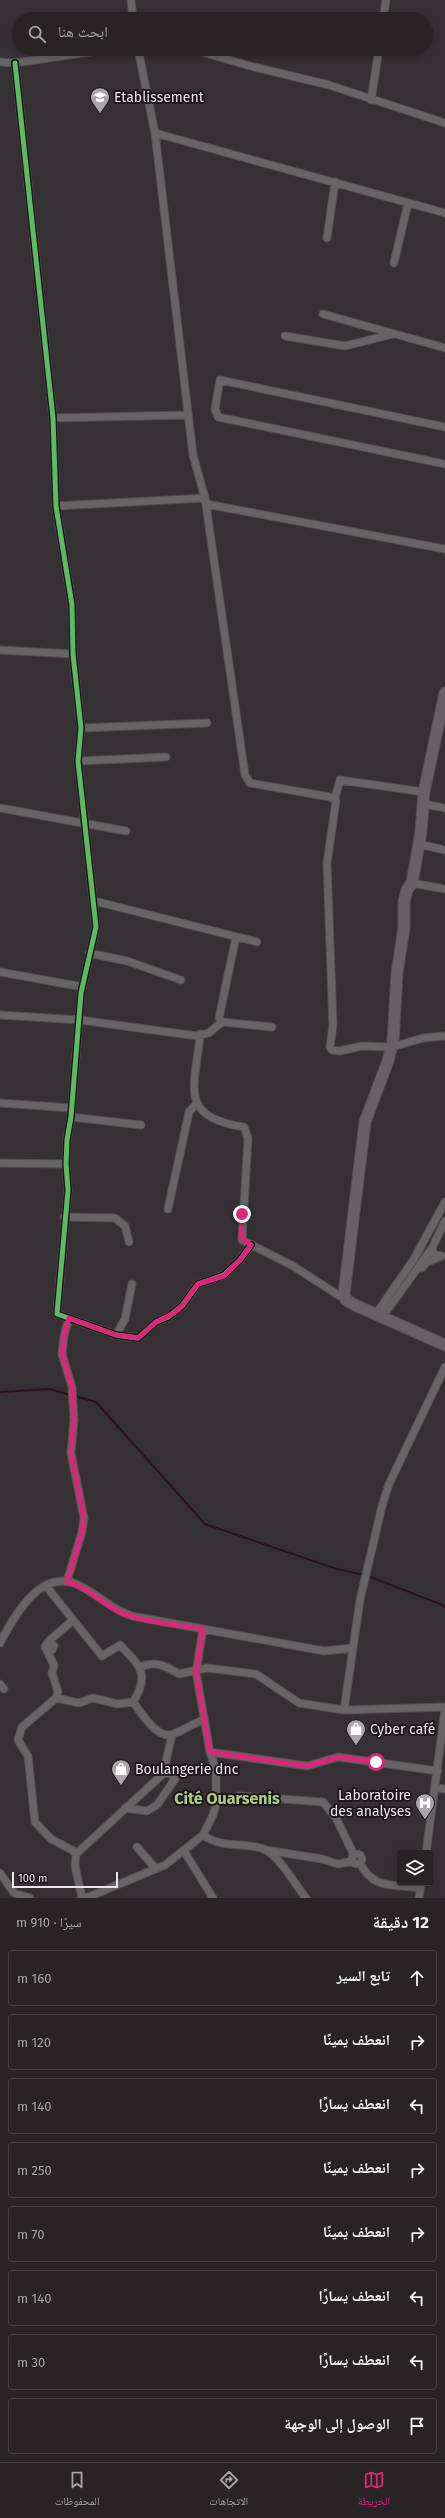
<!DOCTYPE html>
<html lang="ar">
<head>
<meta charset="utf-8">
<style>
	body { margin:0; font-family:"Fira Sans","Noto Naskh Arabic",sans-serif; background:#302c2e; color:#f1f3f6; direction:rtl }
	.controls { position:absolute; right:12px; bottom:12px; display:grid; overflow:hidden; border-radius:4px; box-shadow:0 2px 6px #0003 }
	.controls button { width:36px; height:36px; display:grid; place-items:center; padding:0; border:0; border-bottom:1px solid #444143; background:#282426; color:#f1f3f6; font:20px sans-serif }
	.scale { position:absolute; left:12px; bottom:10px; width:106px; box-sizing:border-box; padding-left:4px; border:2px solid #eae5e8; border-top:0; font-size:11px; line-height:14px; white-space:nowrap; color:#eae5e8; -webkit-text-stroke:3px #1c181b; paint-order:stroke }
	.stop { position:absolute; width:12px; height:12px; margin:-9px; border:3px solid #db2777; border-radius:50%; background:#fff }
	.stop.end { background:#db2777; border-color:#fff; box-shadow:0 1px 4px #0008 }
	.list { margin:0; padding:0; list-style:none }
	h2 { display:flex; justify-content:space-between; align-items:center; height:52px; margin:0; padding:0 16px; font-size:17px }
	h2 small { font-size:13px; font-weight:400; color:#a5a4a7 }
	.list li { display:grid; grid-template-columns:26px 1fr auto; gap:12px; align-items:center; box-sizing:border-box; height:56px; margin:0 8px 8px; padding:0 8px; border:1px solid #444143; border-radius:4px }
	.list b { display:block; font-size:15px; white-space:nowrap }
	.list em { font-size:13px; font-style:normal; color:#a5a4a7 }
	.icon { flex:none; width:22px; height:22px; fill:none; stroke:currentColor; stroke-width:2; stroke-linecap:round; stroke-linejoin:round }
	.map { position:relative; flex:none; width:445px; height:1898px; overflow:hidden; direction:ltr }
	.search { position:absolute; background:#282426; box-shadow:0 2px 6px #0003; left:12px; right:12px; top:12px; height:44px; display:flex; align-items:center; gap:10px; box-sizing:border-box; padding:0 14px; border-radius:22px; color:#a5a4a7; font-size:15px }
	.sheet { height:564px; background:#282426 }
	nav { display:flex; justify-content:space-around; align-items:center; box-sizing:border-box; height:56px; border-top:1px solid #444143; background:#282426; font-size:11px; color:#a5a4a7 }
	nav a { display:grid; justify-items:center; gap:2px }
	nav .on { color:#db2777 }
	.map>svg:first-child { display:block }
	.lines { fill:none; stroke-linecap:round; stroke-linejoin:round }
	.stream { stroke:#2c1125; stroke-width:2 }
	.street-casing { stroke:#524e51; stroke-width:9 }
	.secondary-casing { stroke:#524e51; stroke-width:13 }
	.street { stroke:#676466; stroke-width:7 }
	.secondary { stroke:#676065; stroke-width:11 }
	.cycleway-casing { stroke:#1c181b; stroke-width:8 }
	.cycleway { stroke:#5cba63; stroke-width:5 }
	.route { stroke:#db2777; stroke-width:5 }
	.labels { text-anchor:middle; stroke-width:4; stroke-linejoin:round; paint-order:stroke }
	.poi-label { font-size:14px; fill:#eae5e8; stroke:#1c181b; text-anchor:start }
	.quarter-label { font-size:16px; font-weight:bold; fill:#aecb84; stroke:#1c181b }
</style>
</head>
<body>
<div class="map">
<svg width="445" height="1898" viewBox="0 0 445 1898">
	<rect width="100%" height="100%" fill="#353033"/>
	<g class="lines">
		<path class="stream" d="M0 1392 49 1389 96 1402 205 1524 337 1569 364 1575
			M368 1576 445 1606"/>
		<defs>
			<path id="street" d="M131 0 133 19
				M383 19 386 0
				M138 49 155 133 193 455 205 498 245 775 250 783 330 797 336 801 327 863 333 1025 330 1047 332 1050 340 1051 362 1046 392 1047 423 1038 445 1036
				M191 49 254 67 329 85 445 123
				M0 62 15 63 110 49
				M15 63 53 418 56 506 72 605 73 654 81 728 78 761 96 927 81 993 71 1117 67 1140 66 1164 68 1190 57 1314 116 1335 138 1338 156 1322 168 1317 182 1306 198 1284 224 1275 240 1260 251 1245
				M371 100 379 49
				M155 133 445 213
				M327 238 335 182
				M394 263 408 203
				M323 314 445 348
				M285 336 345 346 393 334
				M53 418 188 415
				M445 427 220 380 215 409 218 417 445 464
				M206 504 445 549
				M56 506 205 498
				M0 650 73 654
				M81 728 207 723
				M78 761 166 757
				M335 798 340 780 424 792
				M424 804 445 808
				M0 808 126 831
				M419 844 445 850
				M412 883 445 889
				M94 901 257 942
				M89 953 127 961 181 980
				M0 972 83 987
				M0 1015 80 1020 197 1036 209 1033 222 1022 219 1018 236 937
				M222 1022 272 1027
				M200 1034C196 1085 176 1117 244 1127L248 1138 242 1240 293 1266 346 1300
				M0 1103 71 1108
				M71 1117 141 1125
				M0 1163 66 1164
				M168 1209 189 1112 196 1104
				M64 1217 115 1218 125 1226 129 1242
				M422 1268 427 1262 442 1256 434 1254 432 1248
				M376 1314 414 1259 445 1202
				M383 1316 432 1248 445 1221
				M116 1335 125 1319 132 1284
				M67 1581 82 1532 84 1518 71 1453 74 1420 72 1387 62 1354 64 1336 69 1318
				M46 1586 102 1656 120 1645C139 1665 151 1674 133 1702L118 1704 93 1698 79 1703 56 1698
				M49 1641 73 1620
				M0 1643C15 1615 42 1564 82 1587 100 1596 112 1610 132 1616L324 1651 353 1648
				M48 1652 52 1650 54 1646 49 1641 45 1647 54 1665 52 1673 58 1692 56 1698 22 1727 18 1740 28 1756 35 1822 51 1839 72 1850 76 1854 75 1866 82 1898
				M140 1667C155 1660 166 1666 179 1674L207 1668 256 1674 299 1703 344 1710 445 1707
				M0 1684 4 1689
				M133 1702C141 1712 157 1740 173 1734 183 1731 193 1723 204 1720
				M344 1710 360 1600 382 1506 389 1484 445 1367
				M210 1752 307 1766 338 1757 438 1771
				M163 1774 172 1735
				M436 1788 445 1789
				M239 1796 323 1802 336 1818 354 1855
				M203 1835C223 1850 248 1841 266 1850 282 1860 294 1883 306 1898
				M137 1847 156 1869
				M266 1850 322 1859 338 1864 353 1861
				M184 1851 213 1898
				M426 1853 445 1709
				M76 1854 163 1774 171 1773 175 1779 157 1805 147 1811 125 1808
				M352 1859a5 5 0 1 1 10 0a5 5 0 1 1-10 0Z
				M360 1863C373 1890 394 1884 420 1888
				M0 1873 14 1893 30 1898
				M86 1898 165 1865 203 1835 213 1815 216 1804V1770L210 1752 196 1672 203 1629
				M419 1898 421 1883"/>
			<path id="secondary" d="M445 693 424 792 421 832 412 883 407 890 404 902V928L397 973 393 1041 388 1061 365 1122 344 1294 346 1300 357 1306 445 1345"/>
		</defs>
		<use href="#street" class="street-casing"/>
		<use href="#secondary" class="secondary-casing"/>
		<use href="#street" class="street"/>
		<use href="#secondary" class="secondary"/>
		<defs>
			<path id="cycleway" d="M15 63 53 418 56 506 72 605 73 654 81 728 78 761 96 927 81 993 71 1117 67 1140 66 1164 68 1190 57 1314 116 1335 138 1338 156 1322 168 1317 182 1306 198 1284 224 1275 240 1260 251 1245"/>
		</defs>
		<use href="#cycleway" class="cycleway-casing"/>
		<use href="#cycleway" class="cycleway"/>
	</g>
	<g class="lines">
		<path class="route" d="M242 1214 241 1237 251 1245 240 1260 224 1276 198 1284 182 1306 174 1313 156 1322 138 1338 116 1335 69 1318 64 1336 62 1354 72 1387 74 1420 71 1453 84 1518 82 1532 67 1582C87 1586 100 1602 118 1611 143 1623 176 1624 203 1629L196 1672 210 1752 307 1766 338 1757 376 1762"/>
	</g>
	<defs>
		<symbol id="school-pin" viewBox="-11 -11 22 30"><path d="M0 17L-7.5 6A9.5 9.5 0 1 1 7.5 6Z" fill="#aba6a9" stroke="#1c181b"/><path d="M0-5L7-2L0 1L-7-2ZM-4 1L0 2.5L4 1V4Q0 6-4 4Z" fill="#fff"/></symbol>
		<symbol id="shop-pin" viewBox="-11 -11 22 30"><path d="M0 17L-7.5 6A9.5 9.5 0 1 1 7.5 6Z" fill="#aba6a9" stroke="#1c181b"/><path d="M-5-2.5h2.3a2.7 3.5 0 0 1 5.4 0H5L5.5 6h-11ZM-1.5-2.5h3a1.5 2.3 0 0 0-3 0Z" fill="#fff"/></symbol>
		<symbol id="hospital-pin" viewBox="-11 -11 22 30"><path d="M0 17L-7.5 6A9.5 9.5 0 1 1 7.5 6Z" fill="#aba6a9" stroke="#1c181b"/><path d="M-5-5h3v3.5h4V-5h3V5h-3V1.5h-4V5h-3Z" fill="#fff"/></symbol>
	</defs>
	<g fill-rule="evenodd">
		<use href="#school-pin" x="89" y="86" width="22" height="30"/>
		<use href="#shop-pin" x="345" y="1718" width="22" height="30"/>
		<use href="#shop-pin" x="110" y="1758" width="22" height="30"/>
		<use href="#hospital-pin" x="414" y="1792" width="22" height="30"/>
	</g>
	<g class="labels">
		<g class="poi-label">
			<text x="114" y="102">Etablissement</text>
			<text x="370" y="1734">Cyber café</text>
			<text x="135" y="1774">Boulangerie dnc</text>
			<text x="411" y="1800" text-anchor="end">Laboratoire<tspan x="411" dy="16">des analyses</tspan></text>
		</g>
		<g class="quarter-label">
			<text x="227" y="1804">Cité Ouarsenis</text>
		</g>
	</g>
</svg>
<div class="controls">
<button><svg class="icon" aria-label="layers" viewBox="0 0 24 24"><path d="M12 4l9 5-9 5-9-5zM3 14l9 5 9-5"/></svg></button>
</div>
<div class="scale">100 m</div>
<div class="stop" style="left:376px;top:1762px"></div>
<div class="stop end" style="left:242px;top:1214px"></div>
<div class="search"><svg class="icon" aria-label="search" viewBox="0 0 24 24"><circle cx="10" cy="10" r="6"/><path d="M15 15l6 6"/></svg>ابحث هنا</div>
</div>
<section class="sheet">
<h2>12 دقيقة<small>سيرًا · 910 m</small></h2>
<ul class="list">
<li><svg class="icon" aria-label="ahead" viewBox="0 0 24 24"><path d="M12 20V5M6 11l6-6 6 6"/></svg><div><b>تابع السير</b></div><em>160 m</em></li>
<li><svg class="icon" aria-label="right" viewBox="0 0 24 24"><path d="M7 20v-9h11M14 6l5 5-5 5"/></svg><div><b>انعطف يمينًا</b></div><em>120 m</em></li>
<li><svg class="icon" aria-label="left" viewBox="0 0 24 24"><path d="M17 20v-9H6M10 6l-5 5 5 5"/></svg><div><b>انعطف يسارًا</b></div><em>140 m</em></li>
<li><svg class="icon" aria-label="right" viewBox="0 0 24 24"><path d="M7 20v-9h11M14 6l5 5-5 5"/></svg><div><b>انعطف يمينًا</b></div><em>250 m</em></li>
<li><svg class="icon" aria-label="right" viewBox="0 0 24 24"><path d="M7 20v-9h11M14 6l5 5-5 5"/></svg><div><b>انعطف يمينًا</b></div><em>70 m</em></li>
<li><svg class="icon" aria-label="left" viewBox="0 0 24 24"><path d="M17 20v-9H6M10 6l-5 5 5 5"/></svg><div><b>انعطف يسارًا</b></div><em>140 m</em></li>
<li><svg class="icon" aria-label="left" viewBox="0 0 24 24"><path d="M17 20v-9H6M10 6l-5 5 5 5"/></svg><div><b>انعطف يسارًا</b></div><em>30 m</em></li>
<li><svg class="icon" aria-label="arrive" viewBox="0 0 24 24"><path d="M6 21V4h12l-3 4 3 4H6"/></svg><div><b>الوصول إلى الوجهة</b></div></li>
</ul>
</section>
<nav>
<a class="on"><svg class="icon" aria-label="map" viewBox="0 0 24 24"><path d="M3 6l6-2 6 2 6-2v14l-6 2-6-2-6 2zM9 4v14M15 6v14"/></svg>الخريطة</a>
<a><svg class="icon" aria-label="directions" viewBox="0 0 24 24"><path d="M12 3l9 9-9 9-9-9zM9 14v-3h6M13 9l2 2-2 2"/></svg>الاتجاهات</a>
<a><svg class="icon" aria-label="saved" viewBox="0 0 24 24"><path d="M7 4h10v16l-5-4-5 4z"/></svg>المحفوظات</a>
</nav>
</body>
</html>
